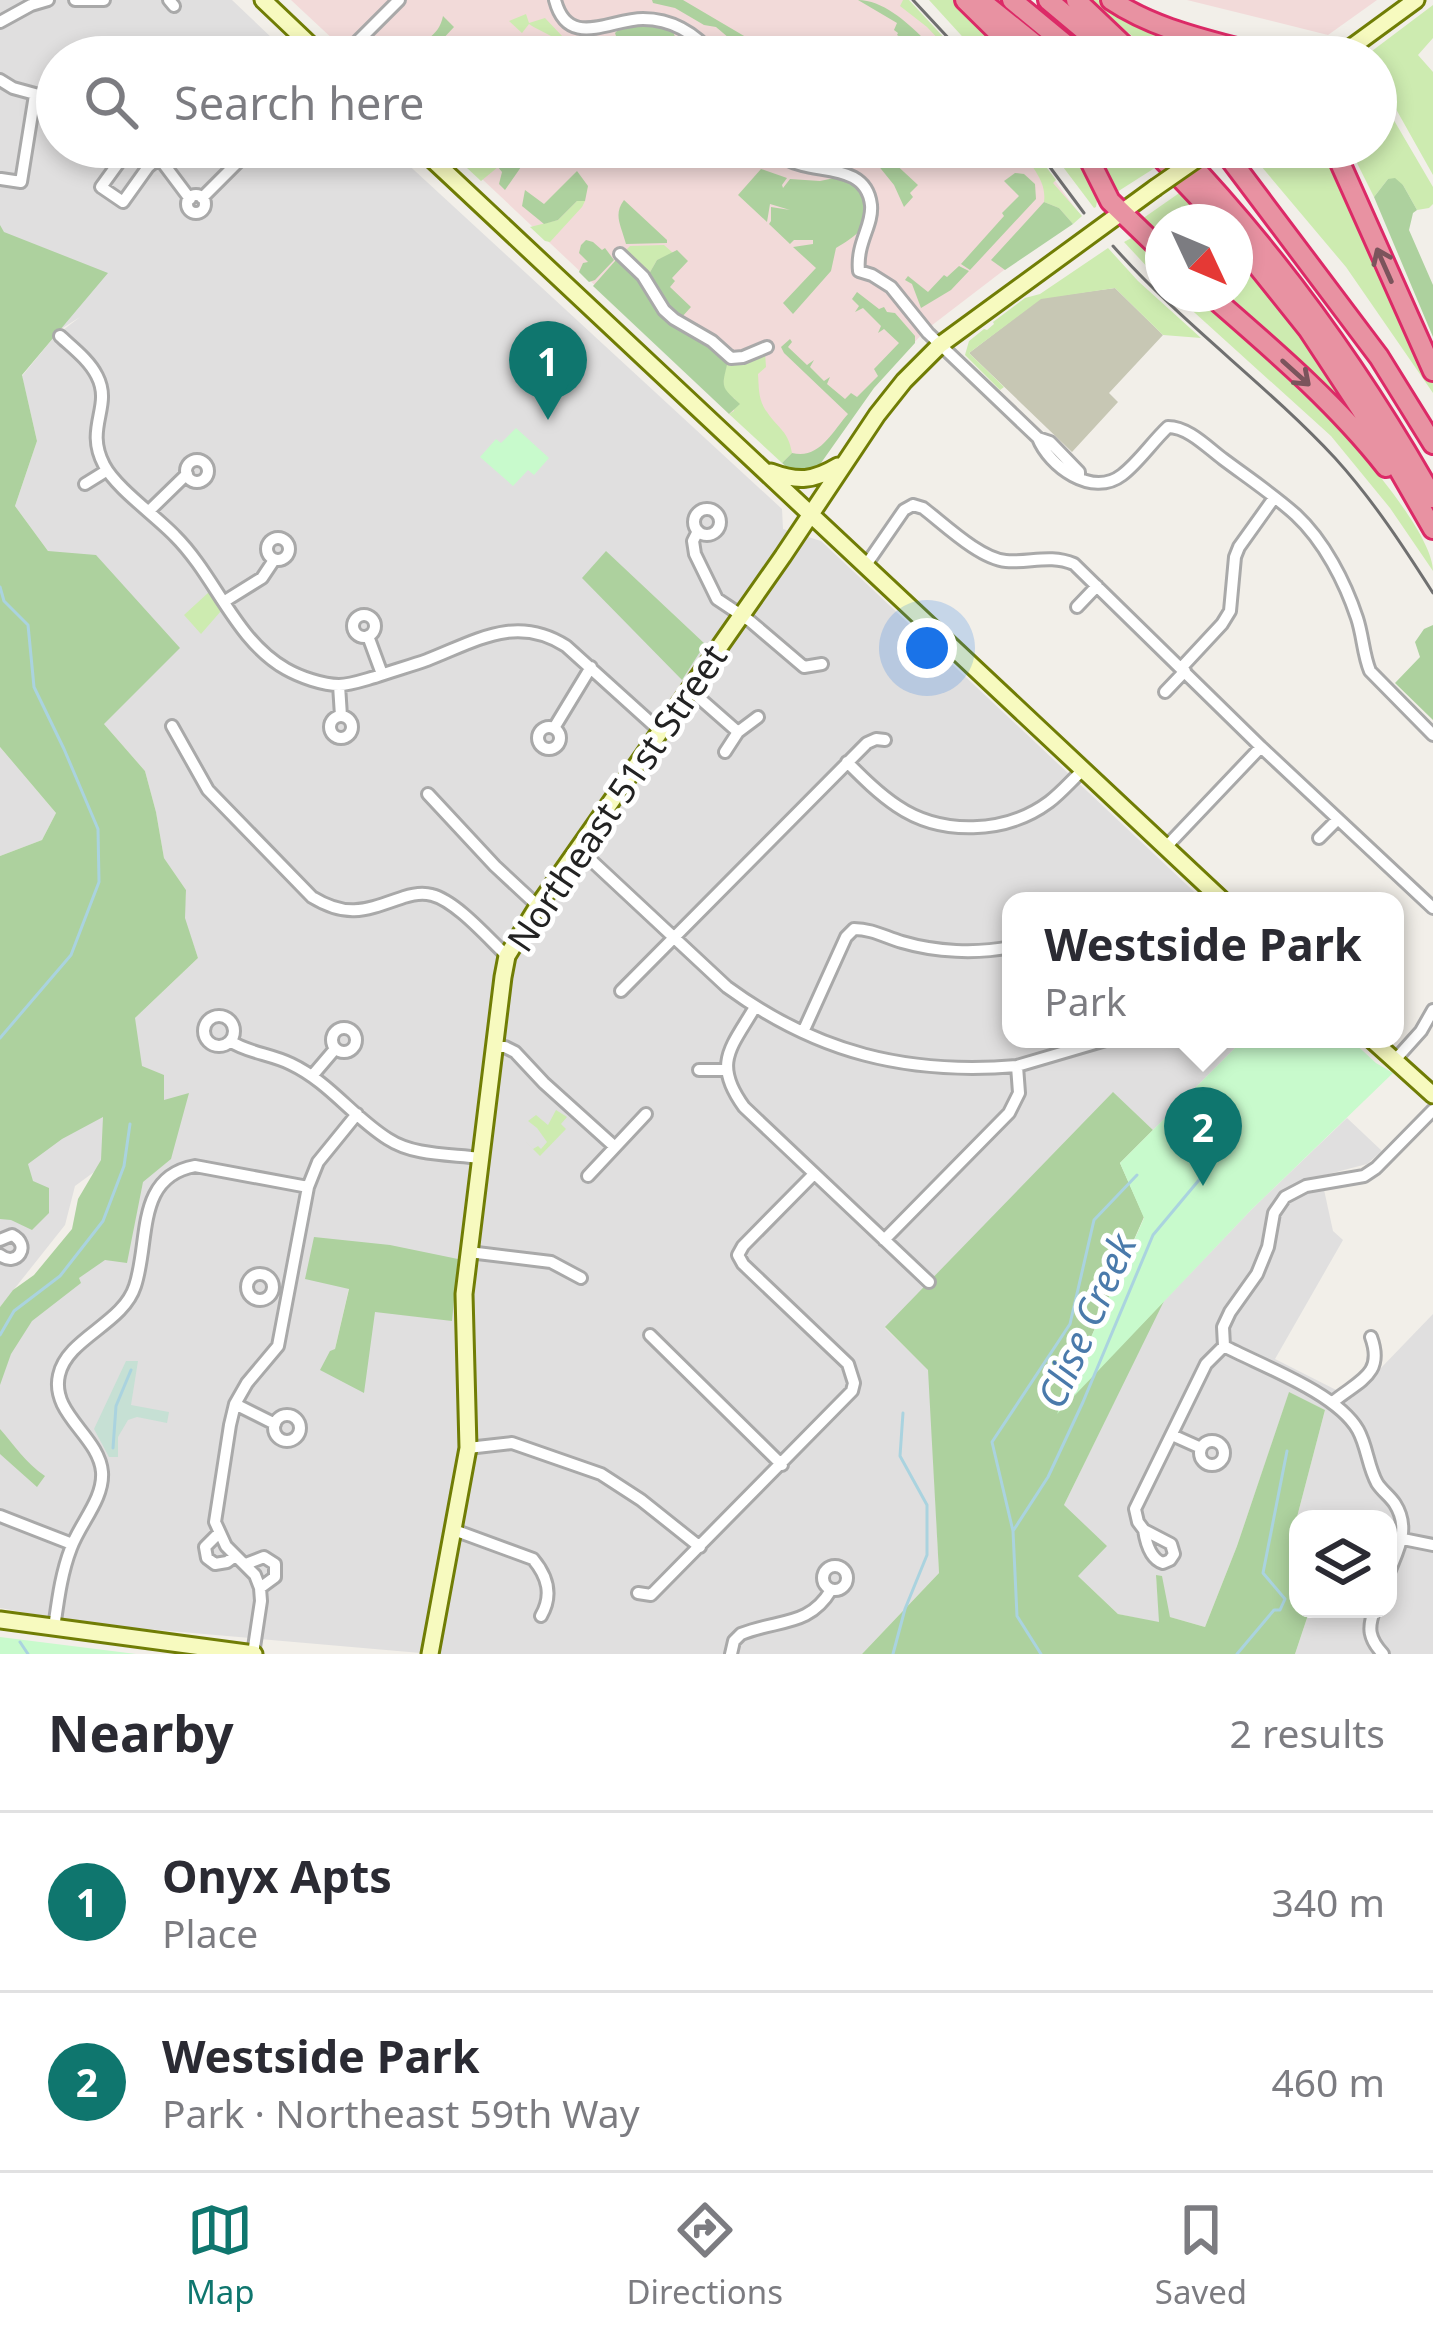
<!DOCTYPE html>
<html lang="en">
<head>
<meta charset="utf-8">
<style>
	body { margin:0; font-family:"Noto Sans",sans-serif; background:#f7f7f7; color:#2b2b33 }
	.controls { position:absolute; right:36px; bottom:36px; display:grid; overflow:hidden; border-radius:24px; box-shadow:0 6px 18px #0003 }
	.controls button { width:108px; height:108px; display:grid; place-items:center; padding:0; border:0; border-bottom:3px solid #e1e1e2; background:#fff; color:#2b2b33; font:60px sans-serif }
	.compass { position:absolute; left:1145px; top:204px; width:108px; height:108px; border-radius:50%; background:#fff; box-shadow:0 6px 18px #0003; rotate:134deg }
	.you { position:absolute; left:927px; top:648px; width:42px; height:42px; margin:-30px; border:9px solid #fff; border-radius:50%; background:#1a73e8; box-shadow:0 0 0 18px #1a73e833 }
	.badge { display:grid; place-items:center; width:78px; height:78px; border-radius:50%; background:#0f766e; color:#fff; font-size:39px; font-weight:700 }
	.pin { position:absolute; translate:-50% -99px; filter:drop-shadow(0 3px 6px #0008) }
	.pin::after { content:''; position:absolute; top:63px; width:42px; height:36px; background:inherit; clip-path:polygon(0 0,100% 0,50% 100%) }
	.popup { position:absolute; left:1002px; top:892px; width:402px; height:156px; box-sizing:border-box; display:grid; place-content:center; border-radius:24px; background:#fff; filter:drop-shadow(0 3px 9px #0005); font-size:39px; white-space:nowrap; color:#7c7c81 }
	.popup b { font-size:45px; color:#2b2b33 }
	.popup::after { content:''; position:absolute; left:50%; top:100%; margin-left:-24px; border:24px solid transparent; border-top-color:#fff }
	.list { margin:0; padding:0; list-style:none }
	h2 { display:flex; justify-content:space-between; align-items:center; height:156px; margin:0; padding:0 48px; font-size:51px }
	h2 small { font-size:39px; font-weight:400; color:#7c7c81 }
	.list li { display:grid; grid-template-columns:78px 1fr auto; gap:36px; align-items:center; box-sizing:border-box; height:180px; padding:0 48px; border-top:3px solid #e1e1e2 }
	.list b { display:block; font-size:45px; white-space:nowrap }
	.list p { margin:0; font-size:39px; white-space:nowrap; color:#7c7c81 }
	.list em { font-size:39px; font-style:normal; color:#7c7c81 }
	.icon { flex:none; width:66px; height:66px; fill:none; stroke:currentColor; stroke-width:2; stroke-linecap:round; stroke-linejoin:round }
	.map { position:relative; flex:none; width:1433px; height:1654px; overflow:hidden }
	.search { position:absolute; background:#fff; box-shadow:0 6px 18px #0003; left:36px; right:36px; top:36px; height:132px; display:flex; align-items:center; gap:30px; box-sizing:border-box; padding:0 42px; border-radius:66px; color:#7c7c81; font-size:45px }
	.sheet { height:516px; background:#fff }
	nav { display:flex; justify-content:space-around; align-items:center; box-sizing:border-box; height:168px; border-top:3px solid #e1e1e2; background:#fff; font-size:33px; color:#7c7c81 }
	nav a { display:grid; justify-items:center; gap:6px }
	nav .on { color:#0f766e }
	.map>svg:first-child { display:block }
	.residential { fill:#e0dfdf; fill-rule:evenodd }
	.commercial { fill:#f2dad9 }
	.construction { fill:#c7c7b4 }
	.grass { fill:#cdebb0 }
	.forest { fill:#add19e }
	.wetland { fill:#c6e0d4 }
	.park { fill:#c8facc }
	.lines { fill:none; stroke-linecap:round; stroke-linejoin:round }
	.stream { stroke:#aad3df; stroke-width:3 }
	.street-casing { stroke:#a9a9a9; stroke-width:16 }
	.secondary-casing { stroke:#707d05; stroke-width:21 }
	.highway-casing { stroke:#dc2a67; stroke-width:24 }
	.street { stroke:#fff; stroke-width:10 }
	.secondary { stroke:#f7fabf; stroke-width:15 }
	.highway { stroke:#e892a2; stroke-width:18 }
	.tram { stroke:#707070; stroke-width:3 }
	.secondary-bridge-casing { stroke:#707d05; stroke-width:21; stroke-linecap:butt }
	.secondary-bridge { stroke:#f7fabf; stroke-width:15 }
	.oneway { stroke:#7b545c }
	.labels { text-anchor:middle; stroke-width:10; stroke-linejoin:round; paint-order:stroke }
	.street-label { font-size:36px; fill:#222; stroke:#fff }
	.water-label { font-size:39px; font-style:italic; fill:#4a7aab; stroke:#fff }
</style>
</head>
<body>
<div class="map">
<svg width="1433" height="1654" viewBox="0 0 1433 1654">
	<rect width="100%" height="100%" fill="#f2efe9"/>
	<path class="residential" d="M0 0H232L292 57H57V147H389L782 509 783 529 821 541 1204 901H1011V1039H1244L1153 1130 1113 1093 885 1328 929 1370 939 1573 862 1654H432L89 1624 0 1608V1371L16 1331 102 1254 122 1085 135 1018 198 958 184 918 186 890 164 858 156 812 145 771 104 724 48 551 15 506 37 441 22 376 54 337 80 317 0 368ZM349 1288 364 1392 335 1349Z
		M0 747 56 813 42 840 0 856Z
		M108 1106 105 1164 75 1186 65 1225 0 1307V1218L21 1161Z
		M1347 1118 1382 1151 1367 1164 1321 1176 1333 1231 1343 1240 1275 1359 1352 1398 1433 1314V1654H1295L1310 1609H1388V1519L1297 1517 1325 1410 1289 1393 1237 1546 1205 1627 1170 1617 1156 1576 1160 1623 1118 1614 1078 1576 1064 1505 1162 1303 1252 1209Z"/>
	<path class="commercial" d="M291 0H907L961 57H352Z
		M1187 0H1377L1328 35Z
		M448 147H1030L1081 216 1008 267 927 329 871 388 819 464 790 469Z"/>
	<path class="construction" d="M1115 288 1163 335 1109 393 1118 402 1072 452 969 353 1041 298Z"/>
	<path class="grass" d="M903 0H909L962 57H955L927 27 900 6Z
		M929 0H955L1010 57H981Z
		M1091 0H1098L1145 26 1233 57H1156Z
		M1433 5V38L1418 55 1433 72V175L1392 102 1385 105 1433 187V204L1429 208 1417 210 1403 185 1388 179 1374 197 1349 147H1376V57H1364Z
		M526 14 529 23 545 18 563 37 598 50 600 57H559L562 45C553 34 540 32 529 24L522 33 509 21Z
		M1022 147H1031L1056 180 1053 183 1082 216 1073 224 1059 208 1044 202C1047 179 1030 168 1022 147Z
		M1048 147H1068L1098 195 1096 207 1094 208Z
		M1092 147H1144L1161 164 1117 192Z
		M1245 147H1322L1433 380V393L1346 267Z
		M461 150H471L482 161H492L498 167 481 181 453 155Z
		M1185 189 1213 222H1163V238L1142 219Z
		M577 201H585L582 207 550 242 545 241 530 227 558 220Z
		M1135 236 1163 269V284L1124 242Z
		M664 245 673 253 657 260 649 274 625 251 630 246Z
		M1108 248 1138 281 1201 338 1163 335 1115 288 1041 299 969 353 1004 387 1000 390 965 355 969 341 984 329 987 330 994 324 993 322 1025 298 1040 294Z
		M1235 249 1306 337 1379 444 1222 294H1235Z
		M1174 294H1199L1346 436C1370 463 1433 537 1433 571L1390 508 1331 436Z
		M765 353 766 367 758 374C759 388 758 400 767 412 779 430 788 430 792 453L782 463 729 414 734 411 735 399C718 389 723 378 728 361Z
		M209 592 221 611 201 634 184 615Z
		M556 1110 567 1117 561 1124 566 1129 540 1156 525 1141 533 1149 538 1146 541 1149 547 1142 537 1128 528 1121 536 1115 548 1125Z"/>
	<path class="forest" d="M652 0H683L756 43 752 56 749 55 716 27 704 25 675 8 653 3Z
		M858 0C882 0 906 21 923 38V44L917 48 897 35 898 33 894 30 897 23Z
		M443 16 454 27 426 57H398L399 48C421 45 439 37 443 16Z
		M633 24 672 29 679 47 677 57H650V49L667 50 647 46V57H622L618 52 619 45 615 33 621 27Z
		M468 147H513L523 156 517 164 521 167 505 190 499 184 502 172 493 161H482Z
		M890 159 918 185 910 193 913 197 904 207 894 185 877 164 881 162 885 165Z
		M761 169 787 178 782 185 783 188 790 179 820 181 844 176C862 187 874 209 861 229 856 236 844 243 836 248L831 271 793 314 783 303 816 268 793 247 813 244V240H794L790 244 769 224 771 221V207L790 210 770 204 767 222 738 195Z
		M577 171 588 186 585 201H577L558 220 544 224 522 206 525 190 544 204Z
		M1015 173 1024 174 1035 184 1036 199 970 270 961 264 1004 216 1002 213 1019 196 1004 181Z
		M1395 178 1403 185 1417 210 1413 213 1409 230 1433 285V337L1374 197 1388 179Z
		M624 200 667 240V243L626 244C621 225 613 215 624 200Z
		M1044 202 1059 208 1073 224 1005 270 991 260Z
		M0 225 4 232 108 273 22 375 37 441 15 506 48 551 96 555 180 648 104 724 145 771 156 812 164 858 186 890 185 918 198 958 135 1018 142 1066 164 1075V1100L189 1093 171 1159 143 1182 127 1263 105 1260 79 1278 81 1283 32 1321 11 1354 0 1385V1307L13 1290 34 1275 72 1229 78 1199 101 1160 103 1117 62 1139 28 1164 33 1181 49 1188V1213L32 1230 11 1220 0 1219V856L42 840 56 813 0 747Z
		M586 240 593 242 602 250 605 248 614 260 595 280 589 282 579 272 583 263 588 262 579 253 581 245Z
		M677 250 688 261 672 278 675 281 670 287 691 307 681 318 668 306 649 274 657 260Z
		M616 260H620L639 278 674 325 707 343 728 361C721 389 721 386 740 404L729 414 593 286Z
		M959 266 969 271 951 290 921 308 912 284 905 280 908 276 928 292 944 275 947 277Z
		M857 292 879 309 884 307 887 312 895 313 915 336V343L874 388 821 463 812 470 791 471 782 463 792 453C819 460 832 432 848 414L784 353 781 347 790 339 792 342 788 347 807 365 814 360 810 367 824 381 830 377 827 384 845 399 851 393 857 397 878 376 874 369 899 343 884 329 878 333 881 326 863 308 855 312 859 306 852 299Z
		M606 551 705 644 682 680 582 578Z
		M1433 625V720L1395 683 1420 657 1415 642 1424 629Z
		M1113 1092 1153 1130 1120 1163 1144 1217 1059 1410 1164 1301 1064 1505 1107 1546 1078 1576 1118 1614 1159 1622 1156 1575 1162 1576 1170 1617 1205 1627 1237 1546 1289 1392 1325 1410 1297 1517 1298 1609H1310L1295 1654H862L939 1573 928 1370 885 1327Z
		M314 1237 390 1245 458 1259 452 1321 375 1312 364 1393 320 1370 330 1351 335 1349 349 1289 305 1279Z
		M0 1429C14 1445 26 1463 45 1476L37 1487 0 1454Z"/>
	<path class="wetland" d="M126 1361H138L131 1405 169 1412 167 1423 137 1417 128 1420 118 1437V1457H109L94 1429Z"/>
	<path class="park" d="M516 428 549 458 534 475 528 470 513 486 480 457 496 439 501 443Z
		M1244 1039H1350L1376 1063 1393 1073 1252 1209 1057 1414 1144 1218 1120 1163Z
		M0 1637 136 1654H0Z"/>
	<g class="lines">
		<path class="stream" d="M0 587 4 601 28 625 34 687 64 749 98 829 99 882 71 955 0 1038
			M0 1335 14 1311 60 1276 103 1221 124 1166 130 1124
			M113 1448 116 1406 131 1370
			M1013 1531 1048 1477 1083 1402 1153 1235 1204 1174 1218 1137
			M20 1642 28 1654
			M893 1654 905 1609 927 1555V1505L900 1456 903 1413
			M1041 1654 1017 1616 1013 1531 992 1442 1070 1324 1094 1220 1137 1175
			M1237 1654 1274 1610H1280L1285 1599 1263 1573 1287 1451"/>
		<defs>
			<path id="street" d="M75 0H104
				M169 0 174 6
				M555 0C568 50 610 19 643 19 673 19 697 35 715 57
				M0 22 31 5 48 0
				M342 57 399 0
				M0 80 13 88 57 100
				M130 147 101 187 123 202 148 167 172 147
				M151 147 190 199
				M768 147C778 155 789 162 802 165 828 172 867 168 871 205 873 226 856 243 859 271L872 275 891 287 928 333 1038 438 1050 442 1079 472V477
				M1 179 21 182 35 95
				M187 204a9 9 0 1 1 18 0a9 9 0 1 1-18 0Z
				M202 198 253 147
				M620 254 643 276 664 310 674 319 712 341 731 358 743 357 767 347
				M60 336C73 348 89 360 97 376 113 407 84 427 104 465 116 488 156 516 175 536 216 577 235 640 286 669 300 677 323 685 339 685 350 685 364 680 375 677 392 671 410 666 427 660 476 641 516 614 566 646L659 730
				M1038 438C1049 466 1092 498 1122 475 1139 462 1152 442 1168 427 1188 427 1207 447 1223 459 1247 477 1274 495 1296 515 1324 541 1345 582 1357 618 1363 636 1363 654 1370 671L1433 735
				M186 471a11 11 0 1 1 22 0a11 11 0 1 1-22 0Z
				M85 484 106 471
				M913 505 923 508C944 524 980 559 1006 561 1030 563 1050 554 1074 564L1261 747 1433 908
				M694 522a13 13 0 1 1 26 0a13 13 0 1 1-26 0Z
				M149 511 187 474
				M698 531 693 541 695 554 717 599 750 621 804 667 822 664
				M267 549a11 11 0 1 1 22 0a11 11 0 1 1-22 0Z
				M866 565 904 510 913 505
				M225 601 262 578 274 560
				M1077 607 1097 586
				M353 626a11 11 0 1 1 22 0a11 11 0 1 1-22 0Z
				M368 636 382 674
				M1182 667 1222 624 1230 611 1235 557 1239 547 1274 498
				M339 685 341 716
				M689 689 738 732
				M1165 692 1185 671
				M330 727a11 11 0 1 1 22 0a11 11 0 1 1-22 0Z
				M172 726 208 790 312 897C348 919 366 910 404 897 413 894 422 892 432 895 456 901 488 938 507 956
				M538 738a11 11 0 1 1 22 0a11 11 0 1 1-22 0Z
				M554 728 591 667
				M725 752 738 732 758 717
				M847 762C863 778 879 794 897 806 941 836 1006 834 1049 802 1061 793 1072 780 1083 770
				M428 794 495 866 538 906
				M1319 838 1338 819
				M578 848 727 987C817 1053 907 1075 1017 1066
				M1165 848 1261 747
				M854 929C872 929 885 937 902 942 936 952 976 954 1011 947
				M621 991 867 743 876 739 885 740
				M755 1007C731 1048 712 1063 744 1107L929 1282
				M204 1031a15 15 0 1 1 30 0a15 15 0 1 1-30 0Z
				M332 1040a12 12 0 1 1 24 0a12 12 0 1 1-24 0Z
				M803 1032 846 937 854 929
				M230 1041C248 1053 271 1054 291 1064 329 1082 353 1117 388 1139 414 1156 450 1154 480 1158
				M494 1047H505L515 1052 544 1083 615 1147
				M1395 1060 1421 1031 1433 1010
				M699 1070H725
				M312 1076 335 1049
				M588 1176 646 1114
				M0 1240 12 1235C32 1245 17 1268 0 1255
				M884 1240 1009 1113 1019 1093 1017 1066 1109 1039
				M469 1252 551 1262 581 1278
				M738 1255 743 1246 814 1174
				M247 1287a13 13 0 1 1 26 0a13 13 0 1 1-26 0Z
				M650 1335 782 1465
				M1224 1346C1262 1366 1337 1393 1358 1430 1367 1446 1368 1467 1377 1483 1382 1491 1390 1496 1395 1504 1411 1529 1397 1551 1388 1575
				M1333 1402C1358 1381 1385 1375 1371 1337
				M235 1404 275 1424
				M274 1428a13 13 0 1 1 26 0a13 13 0 1 1-26 0Z
				M1172 1435 1201 1448
				M1200 1453a12 12 0 1 1 24 0a12 12 0 1 1-24 0Z
				M468 1448 512 1443 601 1474 641 1500 700 1547
				M0 1516 72 1544
				M454 1530 533 1559C548 1577 553 1595 541 1616
				M1144 1530 1138 1522 1135 1509 1206 1364 1224 1346 1223 1327 1230 1312 1257 1274 1268 1247 1274 1213 1285 1197 1306 1186 1364 1176 1376 1168 1433 1110
				M1144 1530 1171 1544 1174 1554 1170 1560 1163 1563C1150 1559 1146 1543 1144 1530Z
				M219 1533 205 1547 207 1558 215 1564 227 1562 235 1556
				M1403 1539 1433 1545
				M246 1564 264 1557 275 1564V1577L260 1588
				M823 1578a12 12 0 1 1 24 0a12 12 0 1 1-24 0Z
				M638 1593 651 1595 852 1391 854 1383 848 1364 743 1264 738 1255
				M1375 1609C1367 1628 1369 1639 1383 1654
				M54 1628C58 1600 61 1574 71 1548 80 1523 104 1499 102 1472 99 1436 50 1414 59 1375 67 1338 123 1324 135 1286 150 1241 135 1177 195 1166L308 1187
				M253 1654 261 1601 260 1588 255 1575 226 1546 215 1522 230 1425 235 1404 247 1383 278 1346 308 1187 318 1162 357 1114
				M731 1654 734 1641 741 1634C778 1619 809 1627 831 1590"/>
			<path id="secondary" d="M263 0 323 57
				M1338 57 1416 0
				M419 147 1223 901
				M771 472C798 482 813 481 838 466
				M1371 1039 1433 1095
				M0 1620 254 1654
				M430 1654 468 1448 464 1294 503 977 507 956 538 906 783 556 877 415 904 381 940 345 1155 188"/>
			<path id="highway" d="M965 0 1023 57
				M980 0 1051 57
				M1012 0 1081 57
				M1048 0 1116 57
				M1076 0 1136 57
				M1111 0C1159 32 1214 41 1269 57
				M1083 147 1110 201 1163 252
				M1151 147 1222 222
				M1175 147C1276 253 1361 370 1433 498
				M1221 147 1379 357 1433 444
				M1333 147 1433 371
				M1235 238 1308 329 1387 449 1433 529
				M1209 294C1271 348 1335 402 1386 467"/>
		</defs>
		<use href="#street" class="street-casing"/>
		<use href="#secondary" class="secondary-casing"/>
		<use href="#highway" class="highway-casing"/>
		<use href="#street" class="street"/>
		<use href="#secondary" class="secondary"/>
		<use href="#highway" class="highway"/>
		<path class="tram" d="M913 0 966 57
			M1035 147 1084 213
			M1113 246C1181 323 1265 383 1335 458 1373 500 1403 546 1433 593"/>
		<defs>
			<path id="secondary-bridge" d="M1155 188 1214 147"/>
		</defs>
		<use href="#secondary-bridge" class="secondary-bridge-casing"/>
		<use href="#secondary-bridge" class="secondary-bridge"/>
	</g>
	<defs><path id="oneway-shaft" d="M-6 0H5M1.5-3L5.5 0L1.5 3" fill="none" stroke-width="1.6" stroke-linecap="round" stroke-linejoin="round" transform="scale(3)"/></defs>
	<g class="oneway">
		<use href="#oneway-shaft" transform="translate(1384 265) rotate(-114)"/>
		<use href="#oneway-shaft" transform="translate(1296 373) rotate(42)"/>
	</g>
	<g class="labels">
		<g class="street-label">
			<text transform="translate(617 798) rotate(-56)" y="13">Northeast 51st Street</text>
		</g>
		<g class="water-label">
			<text transform="translate(1087 1321) rotate(-66)" y="14">Clise Creek</text>
		</g>
	</g>
</svg>
<div class="controls">
<button><svg class="icon" aria-label="layers" viewBox="0 0 24 24"><path d="M12 4l9 5-9 5-9-5zM3 14l9 5 9-5"/></svg></button>
</div>
<svg class="compass" viewBox="-18 -18 36 36"><path d="M0-13l5 13h-10z" fill="#e53935"/><path d="M0 13l5-13h-10z" fill="#7c7c81"/></svg>
<div class="you"></div>
<div class="pin badge" style="left:548px;top:420px">1</div>
<div class="pin badge" style="left:1203px;top:1186px">2</div>
<div class="popup"><b>Westside Park</b>Park</div>
<div class="search"><svg class="icon" aria-label="search" viewBox="0 0 24 24"><circle cx="10" cy="10" r="6"/><path d="M15 15l6 6"/></svg>Search here</div>
</div>
<section class="sheet">
<h2>Nearby<small>2 results</small></h2>
<ul class="list">
<li><span class="badge">1</span><div><b>Onyx Apts</b><p>Place</p></div><em>340 m</em></li>
<li><span class="badge">2</span><div><b>Westside Park</b><p>Park · Northeast 59th Way</p></div><em>460 m</em></li>
</ul>
</section>
<nav>
<a class="on"><svg class="icon" aria-label="map" viewBox="0 0 24 24"><path d="M3 6l6-2 6 2 6-2v14l-6 2-6-2-6 2zM9 4v14M15 6v14"/></svg>Map</a>
<a><svg class="icon" aria-label="directions" viewBox="0 0 24 24"><path d="M12 3l9 9-9 9-9-9zM9 14v-3h6M13 9l2 2-2 2"/></svg>Directions</a>
<a><svg class="icon" aria-label="saved" viewBox="0 0 24 24"><path d="M7 4h10v16l-5-4-5 4z"/></svg>Saved</a>
</nav>
</body>
</html>
